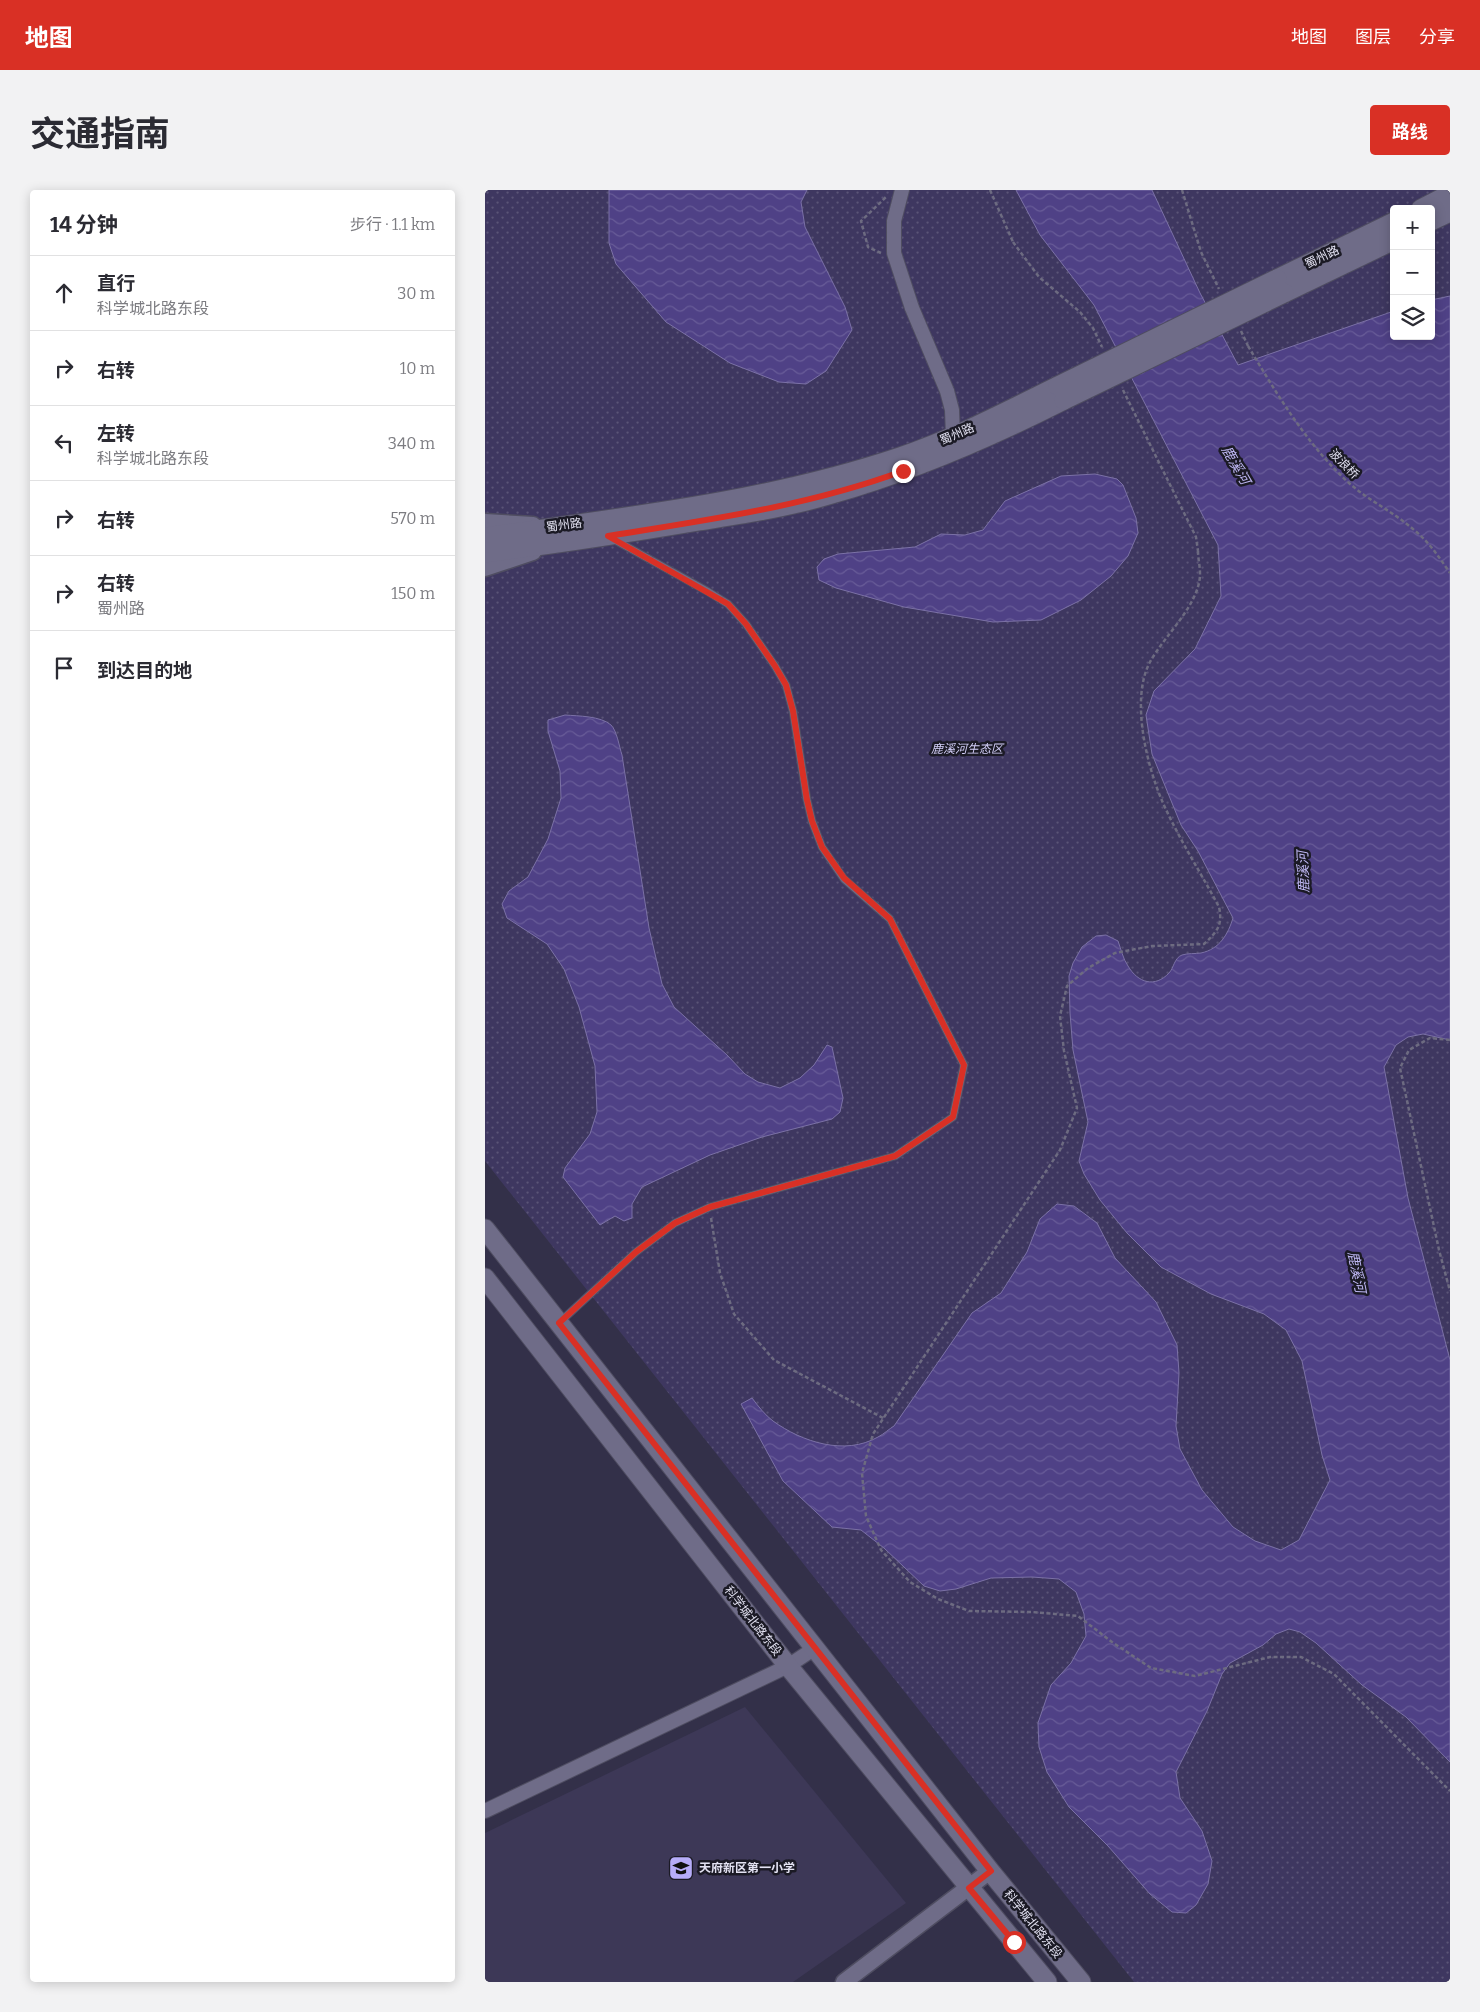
<!DOCTYPE html>
<html lang="zh">
<head>
<meta charset="utf-8">
<style>
	body { margin:0; font-family:Bitter,"Noto Sans SC",serif; background:#f2f2f3; color:#2b2b33 }
	.controls { position:absolute; right:15px; top:15px; display:grid; overflow:hidden; border-radius:5px; box-shadow:0 2px 12px #0003 }
	.controls button { width:45px; height:45px; display:grid; place-items:center; padding:0; border:0; border-bottom:1px solid #e1e1e2; background:#fff; color:#2b2b33; font:25px sans-serif }
	.stop { position:absolute; width:15px; height:15px; margin:-11px; border:4px solid #d93025; border-radius:50%; background:#fff }
	.stop.end { background:#d93025; border-color:#fff; box-shadow:0 1px 5px #0008 }
	.list { margin:0; padding:0; list-style:none }
	h2 { display:flex; justify-content:space-between; align-items:center; height:65px; margin:0; padding:0 20px; font-size:21px }
	h2 small { font-size:16px; font-weight:400; color:#7c7c81 }
	.list li { display:grid; grid-template-columns:32px 1fr auto; gap:15px; align-items:center; box-sizing:border-box; height:75px; padding:0 20px; border-top:1px solid #e1e1e2 }
	.list b { display:block; font-size:19px; white-space:nowrap }
	.list p { margin:0; font-size:16px; white-space:nowrap; color:#7c7c81 }
	.list em { font-size:16px; font-style:normal; color:#7c7c81 }
	.icon { flex:none; width:28px; height:28px; fill:none; stroke:currentColor; stroke-width:2; stroke-linecap:round; stroke-linejoin:round }
	.map { position:relative; flex:none; width:965px; height:1792px; overflow:hidden; border-radius:5px }
	header { display:flex; align-items:center; gap:30px; box-sizing:border-box; height:70px; padding:0 25px; background:#d93025; color:#fff }
	header strong { font-size:24px }
	nav { display:flex; gap:28px; margin-inline-start:auto; font-size:18px }
	.intro { display:flex; align-items:center; justify-content:space-between; box-sizing:border-box; height:120px; padding:0 30px }
	h1 { margin:0; font-size:35px }
	.button { padding:12px 22px; border-radius:5px; background:#d93025; color:#fff; font-size:18px; font-weight:700 }
	main { display:flex; gap:30px; padding:0 30px }
	aside { flex:1; background:#fff; border-radius:5px; box-shadow:0 2px 12px #0003 }
	.map>svg:first-child { display:block }
	.built { fill:#3d3857 }
	.green { fill:url(#green-dots); fill-rule:evenodd }
	.water { fill:url(#water-waves); stroke:#7b71a6 }
	.lines { fill:none; stroke-linecap:round; stroke-linejoin:round }
	.service-casing { stroke:#4f4d61; stroke-width:9 }
	.minor-casing { stroke:#4f4d61; stroke-width:16 }
	.tertiary-casing { stroke:#4f4d61; stroke-width:19 }
	.secondary-casing { stroke:#4f4d61; stroke-width:21 }
	.path { stroke:#6d6b81; stroke-width:2.5; stroke-dasharray:4 2.5; stroke-linecap:butt }
	.service { stroke:#6f6c88; stroke-width:7 }
	.minor { stroke:#6f6c88; stroke-width:14 }
	.tertiary { stroke:#6f6c88; stroke-width:16 }
	.secondary { stroke:#6f6c88; stroke-width:19 }
	.minor-bridge-casing { stroke:#4f4d61; stroke-width:16; stroke-linecap:butt }
	.secondary-bridge-casing { stroke:#4f4d61; stroke-width:21; stroke-linecap:butt }
	.path-bridge { stroke:#6d6b81; stroke-width:2.5; stroke-dasharray:4 2.5; stroke-linecap:butt }
	.minor-bridge { stroke:#6f6c88; stroke-width:14 }
	.secondary-bridge { stroke:#6f6c88; stroke-width:19 }
	.route { stroke:#d93025; stroke-width:6 }
	.labels { text-anchor:middle; stroke-width:5; stroke-linejoin:round; paint-order:stroke }
	.street-label { font-size:12px; fill:#e3e2f2; stroke:#1b1a25 }
	.park-label { font-size:12px; font-style:italic; fill:#d3cff8; stroke:#1b1a25 }
	.poi-label { font-size:12px; font-weight:bold; fill:#e3e2f2; stroke:#1b1a25; text-anchor:start }
	.water-label { font-size:14px; font-style:italic; fill:#beb7f3; stroke:#1b1a25 }
</style>
</head>
<body>
<header>
<strong>地图</strong>
<nav><a>地图</a><a>图层</a><a>分享</a></nav>
</header>
<div class="intro"><h1>交通指南</h1><a class="button">路线</a></div>
<main>
<aside>
<h2>14 分钟<small>步行 · 1.1 km</small></h2>
<ul class="list">
<li><svg class="icon" aria-label="ahead" viewBox="0 0 24 24"><path d="M12 20V5M6 11l6-6 6 6"/></svg><div><b>直行</b><p>科学城北路东段</p></div><em>30 m</em></li>
<li><svg class="icon" aria-label="right" viewBox="0 0 24 24"><path d="M7 20v-9h11M14 6l5 5-5 5"/></svg><div><b>右转</b></div><em>10 m</em></li>
<li><svg class="icon" aria-label="left" viewBox="0 0 24 24"><path d="M17 20v-9H6M10 6l-5 5 5 5"/></svg><div><b>左转</b><p>科学城北路东段</p></div><em>340 m</em></li>
<li><svg class="icon" aria-label="right" viewBox="0 0 24 24"><path d="M7 20v-9h11M14 6l5 5-5 5"/></svg><div><b>右转</b></div><em>570 m</em></li>
<li><svg class="icon" aria-label="right" viewBox="0 0 24 24"><path d="M7 20v-9h11M14 6l5 5-5 5"/></svg><div><b>右转</b><p>蜀州路</p></div><em>150 m</em></li>
<li><svg class="icon" aria-label="arrive" viewBox="0 0 24 24"><path d="M6 21V4h12l-3 4 3 4H6"/></svg><div><b>到达目的地</b></div></li>
</ul>
</aside>
<div class="map">
<svg width="965" height="1792" viewBox="0 0 965 1792">
	<defs>
		<pattern id="green-dots" width="8" height="8" patternUnits="userSpaceOnUse" patternTransform="scale(1.25)"><rect width="8" height="8" fill="#3e3760"/><path d="M2 2h.1M6 6h.1" fill="none" stroke="#5a5477" stroke-width="1.8" stroke-linecap="round"/></pattern>
		<pattern id="water-waves" width="16" height="10" patternUnits="userSpaceOnUse" patternTransform="scale(1.25)"><rect width="16" height="10" fill="#4f4186"/><path d="M0 5q4-4 8 0t8 0" fill="none" stroke="#685c98"/></pattern>
	</defs>
	<rect width="100%" height="100%" fill="#333049"/>
	<path class="built" d="M260 1517 421 1713 308 1792H0V1643Z"/>
	<path class="green" d="M0 0H965V1792H649L0 971ZM909 19H946V146H909Z"/>
	<path class="water" d="M124 0H322L316 12 320 37 360 117 367 140 341 181 321 194 294 192 245 173 181 132 131 74 124 53Z
		M531 0H667L715 103 753 175 909 121V146H946V110L965 106V850L938 844 923 847 911 855 899 877 923 1008 965 1170V1572L921 1527 877 1495 831 1453 815 1442 804 1439 791 1444 778 1455 745 1473 737 1484 722 1521 691 1582 695 1608 717 1641 727 1671 723 1694 711 1715 701 1723 687 1722 665 1704 623 1656 584 1617 562 1582 554 1557 553 1533 566 1495 586 1473 601 1446 599 1424 591 1402 574 1389 547 1387 506 1388 471 1399 455 1401 439 1396 399 1358 376 1340 347 1337 298 1291 256 1214 267 1208C273 1216 280 1225 288 1231 317 1252 360 1266 393 1247 399 1244 404 1239 409 1236L487 1123 516 1103 542 1062 555 1029 572 1014 589 1016 612 1033 630 1068 671 1112 692 1155 694 1183 691 1236 695 1259 717 1300 748 1337 770 1351 796 1360 814 1350 845 1290 837 1265 817 1171 801 1140 779 1124 726 1104 676 1077 642 1043 615 1010 599 984 594 971 603 932 588 860 585 823 584 786 588 773 597 757 611 746 621 745 633 751C636 759 638 769 643 776 653 793 670 798 684 783 689 778 689 768 697 765 703 763 710 764 716 763 735 759 743 744 748 728L713 661 696 635 667 564 661 525 669 501 710 459 736 406 733 355 609 115 555 45Z
		M610 284 632 289 638 295 651 328 653 343 643 366 626 386 596 410 556 430 508 432 419 417 351 398 334 390 332 377 339 369 353 364 430 357 456 344 480 345 498 340 520 311 576 286Z
		M80 525C93 526 116 526 126 535 132 541 134 556 137 565L164 738 177 794 189 817 242 865 260 884 273 892 295 898 315 888 329 875 342 855 347 857 358 908 355 922 347 929 277 947 225 965 157 997 147 1014V1028L139 1031 130 1026 115 1035 78 987 80 978 105 944 112 922 110 876 94 817 79 779 62 754 22 728 17 714 24 701 43 687 63 649 76 608 75 581 63 541V530Z"/>
	<g class="lines">
		<defs>
			<path id="service" d="M76 1131 151 1062 190 1033 225 1017 410 966 468 927 479 875 405 729 359 689 337 657 327 631 322 610 308 521 301 495 290 476 261 434 243 414 222 401 128 349"/>
			<path id="minor" d="M417 0 409 31V63L427 118
				M462 201 467 220 468 246
				M0 1621 303 1476 330 1458"/>
			<path id="tertiary" d="M0 332 48 335
				M0 378 48 362
				M359 1792 505 1681"/>
			<path id="secondary" d="M936 19 965 4
				M946 31 965 22
				M792 89 909 32
				M799 103 909 50
				M0 347C139 327 281 312 415 267 469 249 522 221 573 196
				M0 363C71 354 143 343 214 331 258 324 304 317 347 304 428 281 504 248 579 210
				M0 1039 505 1681 596 1792
				M0 1088 303 1476 562 1792"/>
		</defs>
		<use href="#service" class="service-casing"/>
		<use href="#minor" class="minor-casing"/>
		<use href="#tertiary" class="tertiary-casing"/>
		<use href="#secondary" class="secondary-casing"/>
		<path class="path" d="M505 0 528 52
			M697 0 716 62 734 99
			M396 63 383 57 376 31 401 7
			M756 141 763 156
			M713 361C713 368 715 376 715 384 715 414 679 446 665 472 645 509 662 577 678 613 694 649 716 683 734 717 738 735 732 742 719 754L667 756 630 763 603 778 582 796 575 826 579 861 592 918 575 960 388 1244 377 1283 381 1326 396 1360 425 1392 453 1409 484 1421 547 1422 593 1426 627 1452 666 1478 710 1486 785 1467H816L849 1484 965 1601
			M965 850 945 848 924 860 915 878 954 1060 965 1101
			M226 1028 235 1083 249 1124 289 1170 398 1228"/>
		<use href="#service" class="service"/>
		<use href="#minor" class="minor"/>
		<use href="#tertiary" class="tertiary"/>
		<use href="#secondary" class="secondary"/>
		<defs>
			<path id="minor-bridge" d="M427 118 462 201"/>
			<path id="secondary-bridge" d="M573 196 792 89
				M579 210 799 103"/>
		</defs>
		<use href="#minor-bridge" class="minor-bridge-casing"/>
		<use href="#secondary-bridge" class="secondary-bridge-casing"/>
		<path class="path-bridge" d="M528 52 554 87 595 122 608 138 617 157
			M763 156C792 204 822 255 864 293 884 311 909 322 929 340 944 352 954 367 965 383
			M638 200 711 347 713 361"/>
		<use href="#minor-bridge" class="minor-bridge"/>
		<use href="#secondary-bridge" class="secondary-bridge"/>
	</g>
	<g class="lines">
		<path class="route" d="M418 281C323 316 223 330 123 346L243 414 261 434 290 476 301 495 308 521 322 610 327 631 337 657 359 688 405 729 479 875 468 927 410 966 225 1017 190 1033 151 1062 74 1133 506 1681 484 1698 529 1752"/>
	</g>
	<defs>
		<symbol id="school-square" viewBox="-11 -11 22 22"><rect x="-9" y="-9" width="18" height="18" rx="4" fill="#b6acf8" stroke="#1b1a25"/><path d="M0-5L7-2L0 1L-7-2ZM-4 1L0 2.5L4 1V4Q0 6-4 4Z" fill="#111"/></symbol>
	</defs>
	<g fill-rule="evenodd">
		<use href="#school-square" x="182" y="1664" width="28" height="28"/>
	</g>
	<g class="labels">
		<g class="street-label">
			<text transform="translate(837 67) rotate(-26)" y="4">蜀州路</text>
			<text transform="translate(472 244) rotate(-23)" y="4">蜀州路</text>
			<text transform="translate(859 274) rotate(45)" y="4">波浪桥</text>
			<text transform="translate(79 335) rotate(-8)" y="4">蜀州路</text>
			<text transform="translate(268 1431) rotate(52)" y="4">科学城北路东段</text>
			<text transform="translate(548 1734) rotate(51)" y="4">科学城北路东段</text>
		</g>
		<g class="park-label">
			<text x="482" y="563">鹿溪河生态区</text>
		</g>
		<g class="poi-label">
			<text x="214" y="1682">天府新区第一小学</text>
		</g>
		<g class="water-label">
			<text transform="translate(751 275) rotate(60)" y="5">鹿溪河</text>
			<text transform="translate(818 682) rotate(-92)" y="5">鹿溪河</text>
			<text transform="translate(872 1082) rotate(79)" y="5">鹿溪河</text>
		</g>
	</g>
</svg>
<div class="controls">
<button>+</button>
<button>−</button>
<button><svg class="icon" aria-label="layers" viewBox="0 0 24 24"><path d="M12 4l9 5-9 5-9-5zM3 14l9 5 9-5"/></svg></button>
</div>
<div class="stop" style="left:529px;top:1752px"></div>
<div class="stop end" style="left:418px;top:281px"></div>
</div>
</main>
</body>
</html>
